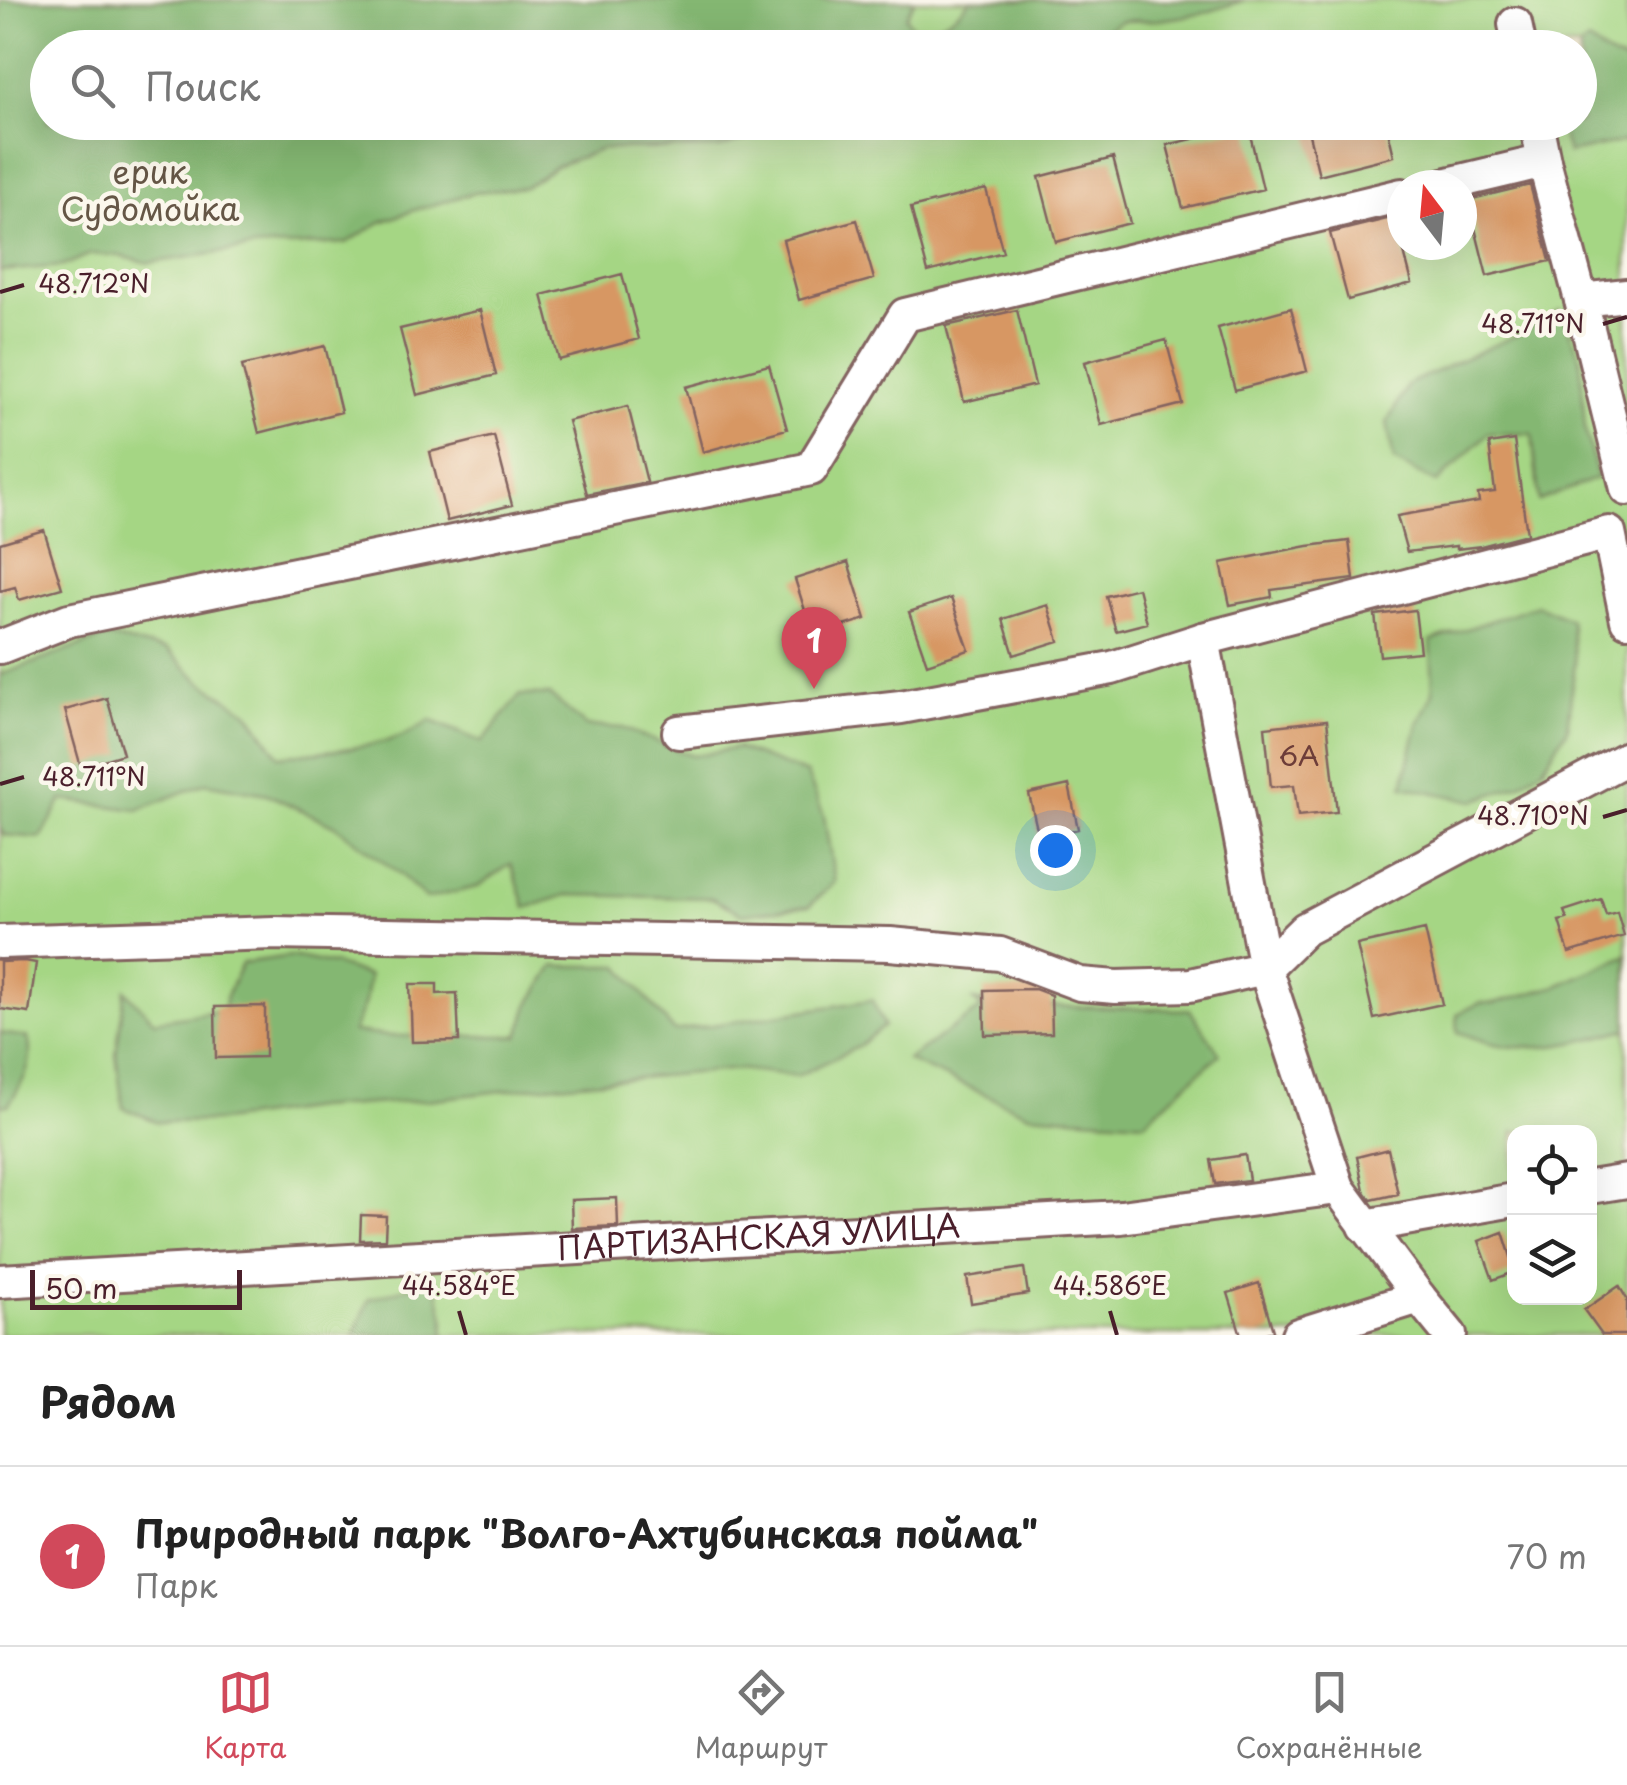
<!DOCTYPE html>
<html lang="ru">
<head>
<meta charset="utf-8">
<style>
	body { margin:0; font-family:"Playpen Sans",sans-serif; background:#f6f6f6; color:#222 }
	.controls { position:absolute; right:30px; bottom:30px; display:grid; overflow:hidden; border-radius:20px; box-shadow:0 10px 40px #0002 }
	.controls button { width:90px; height:90px; display:grid; place-items:center; padding:0; border:0; border-bottom:2px solid #e0e0e0; background:#fff; color:#222; font:50px sans-serif }
	.compass { position:absolute; left:1387px; top:170px; width:90px; height:90px; border-radius:50%; background:#fff; box-shadow:0 10px 40px #0002; rotate:344deg }
	.scale { position:absolute; left:30px; bottom:25px; width:212px; box-sizing:border-box; padding-left:10px; border:5px solid #4a1f2b; border-top:0; font-size:28px; line-height:35px; white-space:nowrap; color:#4a1f2b; -webkit-text-stroke:8px #fbf7ec; paint-order:stroke }
	.you { position:absolute; left:1055px; top:850px; width:35px; height:35px; margin:-25px; border:8px solid #fff; border-radius:50%; background:#1a73e8; box-shadow:0 0 0 15px #1a73e833 }
	.badge { display:grid; place-items:center; width:65px; height:65px; border-radius:50%; background:#d1495b; color:#fff; font-size:32px; font-weight:700 }
	.pin { position:absolute; translate:-50% -82px; filter:drop-shadow(0 2px 5px #0008) }
	.pin::after { content:''; position:absolute; top:52px; width:35px; height:30px; background:inherit; clip-path:polygon(0 0,100% 0,50% 100%) }
	.list { margin:0; padding:0; list-style:none }
	h2 { display:flex; justify-content:space-between; align-items:center; height:130px; margin:0; padding:0 40px; font-size:42px }
	h2 small { font-size:32px; font-weight:400; color:#767676 }
	.list li { display:grid; grid-template-columns:65px 1fr auto; gap:30px; align-items:center; box-sizing:border-box; height:180px; padding:0 40px; border-top:2px solid #e0e0e0 }
	.list b { display:block; font-size:38px; white-space:nowrap }
	.list p { margin:0; font-size:32px; white-space:nowrap; color:#767676 }
	.list em { font-size:32px; font-style:normal; color:#767676 }
	.icon { flex:none; width:55px; height:55px; fill:none; stroke:currentColor; stroke-width:2; stroke-linecap:round; stroke-linejoin:round }
	.map { position:relative; flex:none; width:1627px; height:1335px; overflow:hidden }
	.search { position:absolute; background:#fff; box-shadow:0 10px 40px #0002; left:30px; right:30px; top:30px; height:110px; display:flex; align-items:center; gap:25px; box-sizing:border-box; padding:0 35px; border-radius:55px; color:#767676; font-size:38px }
	.sheet { height:310px; background:#fff }
	nav { display:flex; justify-content:space-around; align-items:center; box-sizing:border-box; height:140px; border-top:2px solid #e0e0e0; background:#fff; font-size:28px; color:#767676 }
	nav a { display:grid; justify-items:center; gap:5px }
	nav .on { color:#d1495b }
	.map>svg:first-child { display:block }
	.green { fill:#a5d684; stroke:#787a58; stroke-width:2.5; fill-rule:evenodd }
	.forest { fill:#84b772; stroke:#676b4e; stroke-width:2.5 }
	.building { fill:#d79763 }
	.lines { fill:none; stroke-linecap:round; stroke-linejoin:round }
	.minor-casing { stroke:#836460; stroke-width:38 }
	.minor { stroke:#fff; stroke-width:32 }
	.ticks { fill:none; stroke:#4a1f2b; stroke-width:4 }
	.labels { text-anchor:middle; stroke-width:9; stroke-linejoin:round; paint-order:stroke }
	.number-label { font-size:28px; fill:#6d3d39 }
	.park-label { font-size:32px; fill:#655646; stroke:#fbf7ec }
	.street-label { font-size:32px; fill:#4a1f2b; stroke:#fbf7ec }
	.ticks-label { font-size:25px; text-anchor:middle; fill:#4a1f2b; stroke:#fbf7ec; stroke-width:9; stroke-linejoin:round; paint-order:stroke }
</style>
</head>
<body>
<div class="map">
<svg width="1627" height="1335" viewBox="0 0 1627 1335">
	<rect width="100%" height="100%" fill="#fbf7ec"/>
	<filter id="ink" filterUnits="userSpaceOnUse"><feTurbulence type="fractalNoise" baseFrequency=".01" numOctaves="2"/><feDisplacementMap in="SourceGraphic" scale="20" xChannelSelector="R" yChannelSelector="G"/><feConvolveMatrix kernelMatrix="1 2 1 2 8 2 1 2 1" color-interpolation-filters="sRGB"/></filter>
	<filter id="wash" filterUnits="userSpaceOnUse"><feTurbulence type="fractalNoise" baseFrequency=".0048" numOctaves="4" result="noise"/><feDisplacementMap in="SourceGraphic" scale="40" xChannelSelector="R" yChannelSelector="G"/><feGaussianBlur stdDeviation="2.25" result="paint"/><feColorMatrix in="noise" values="0 0 0 0 0 0 0 0 0 0 0 0 0 0 0 0 0 1.4 0 .05"/><feComposite in="paint" operator="in"/></filter>
	<g filter="url(#wash)">
		<rect width="100%" height="100%" fill="#ece3c3"/>
		<path class="green" d="M0 0H1627V1335H0ZM48 48H1580V122H48ZM1402 185H1462V245H1402ZM1514 1132H1590V1298H1514Z"/>
		<path class="forest" d="M0 0H915L906 17 913 27C942 27 951 21 970 0H1245L1201 14 1159 20 1121 21 1078 48H48V122L793 123 720 148 602 149 556 166 525 187 477 192 415 210 381 222 346 243 252 248 149 263 119 256 91 254 63 266 0 271Z
			M1588 41 1605 54 1627 63V141L1568 153 1559 123 1580 122V48Z
			M1561 310 1580 357 1585 429 1597 478 1539 501 1532 434 1488 433 1437 483 1394 461 1387 423 1408 384 1523 332Z
			M1537 605 1570 619 1575 663 1567 729 1544 767 1520 784 1474 801 1403 786 1418 724 1433 693 1431 641Z
			M105 637 167 650 200 681 249 713 279 756C326 750 393 750 430 720L482 742 520 695H550L586 726 623 728 693 756 737 748 807 774 824 816 835 882 809 906 742 914 712 898 567 895 526 908 511 864 477 887 426 899 401 875 336 826 267 794 206 783 138 810 62 800 41 838 4 835 0 828V675Z
			M1627 955V1029C1584 1041 1539 1054 1495 1044 1482 1041 1470 1036 1458 1032L1457 1014 1480 1003H1494L1557 986Z
			M291 956 337 965 369 976 365 1002 353 1032 388 1036H519L529 1005 554 966H620L674 1031 872 1000 884 1026 856 1048 797 1076 739 1069 534 1087 427 1100 314 1108 221 1121 158 1122 123 1108 116 1054 125 990 154 1021 223 1010 226 997 242 963Z
			M973 1001 1044 1006 1190 1010 1220 1054 1144 1122 1029 1114 907 1060 982 1008Z
			M0 1033 28 1037C35 1064 23 1083 8 1105L0 1106Z
			M435 1279 445 1321 444 1335H354L369 1299Z"/>
		<g id="blocks">
			<path class="building" d="M1306 122H1386L1394 156 1319 175Z
				M1248 126 1263 189 1183 208 1167 145Z
				M1113 158 1130 223 1056 242 1039 177Z
				M1530 185 1550 261 1487 276 1468 200Z
				M986 189 1003 252 928 272 911 208Z
				M1395 217 1412 283 1348 300 1330 233Z
				M857 220 874 279 799 300 783 240Z
				M622 274 639 339 559 360 542 295Z
				M1291 308 1307 371 1235 390 1218 328Z
				M480 310 496 375 417 395 400 329Z
				M1017 310 1035 385 964 402 946 326Z
				M1166 340 1183 404 1101 425 1085 362Z
				M325 346 341 412 259 433 242 366Z
				M769 365 787 429 703 452 686 387Z
				M628 406 647 482 587 494 568 421Z
				M494 436 512 505 447 521 430 452Z
				M1514 440 1527 534 1481 546 1456 549V546L1407 552 1397 516 1479 502 1478 494 1495 492 1489 444Z
				M44 530 62 588 19 600 15 587 0 591V543Z
				M1349 541 1354 579 1271 590 1272 597 1230 605 1221 563 1308 546Z
				M848 562 866 619 813 636 795 579Z
				M1138 588 1147 623 1116 631 1106 596Z
				M951 598 969 650 927 664 909 612Z
				M1048 605 1059 641 1014 655 1003 619Z
				M1415 610 1420 652 1380 656 1375 615Z
				M107 698 123 754 81 767 65 710Z
				M1327 720 1337 812 1298 816 1294 785 1271 787 1265 727Z
				M1069 785 1078 829 1039 838 1029 794Z
				M1601 899 1606 915 1617 912 1624 936 1569 953 1559 921 1567 919 1564 911Z
				M1425 930 1442 1004 1374 1019 1357 945Z
				M25 961 36 963 29 1013 0 1009V962Z
				M410 984H437V994L457 993 459 1041 412 1042Z
				M1035 989 1051 995 1052 1033 985 1035 984 990Z
				M265 1006V1057L216 1058 215 1007Z
				M1388 1149 1398 1194 1371 1200 1364 1190 1357 1157Z
				M1245 1155 1249 1180 1215 1184 1211 1160Z
				M617 1198 618 1226 572 1228 571 1200Z
				M361 1215 386 1216 385 1239 360 1240Z
				M1503 1232 1514 1266V1272L1493 1280 1479 1241Z
				M1024 1268 1028 1294 971 1303 967 1277Z
				M1259 1283 1273 1331 1260 1335H1241L1228 1293Z
				M1619 1286 1627 1299V1335H1602L1584 1310Z"/>
		</g>
	</g>
	<g filter="url(#ink)">
		<use href="#blocks" fill-opacity="0" stroke="#836460" stroke-width="2.5"/>
		<g class="lines">
			<defs>
				<g id="minor">
					<path d="M1515 24 1520 48"/>
					<path d="M1544 161 1581 300"/>
					<path d="M1444 185 1544 161 1536 122"/>
					<path d="M1627 295 1581 300 1627 489"/>
					<path d="M1203 639 1609 533 1627 620"/>
					<path d="M0 647 69 620 811 469 905 315 1402 195"/>
					<path d="M0 942 273 933 890 944 1000 954 1080 984 1116 987 1190 985 1265 968 1203 639 1112 668 901 707 679 732"/>
					<path d="M1590 1187 1627 1181"/>
					<path d="M1365 1226 1514 1200"/>
					<path id="s1" d="M0 1281 1121 1217 1338 1188"/>
					<path d="M1298 1335 1419 1297"/>
					<path d="M1450 1335 1419 1297 1338 1188 1265 968 1305 929 1627 758"/>
				</g>
			</defs>
			<use href="#minor" class="minor-casing"/>
			<use href="#minor" class="minor"/>
		</g>
	</g>
	<path class="ticks" d="M0 292 24 285M1603 324 1627 317M0 784 24 777M1603 817 1627 810M459 1311 466 1335M1110 1311 1117 1335"/>
	<g class="labels">
		<g class="number-label">
			<text x="1299" y="766">6А</text>
		</g>
		<g class="park-label">
			<text x="150" y="184">ерик<tspan x="150" dy="37">Судомойка</tspan></text>
		</g>
		<g class="street-label">
			<text dy="11" stroke="none"><textPath href="#s1" startOffset="760">ПАРТИЗАНСКАЯ УЛИЦА</textPath></text>
		</g>
	</g>
	<g class="ticks-label">
		<text x="94" y="293">48.712°N</text>
		<text x="1533" y="333">48.711°N</text>
		<text x="94" y="786">48.711°N</text>
		<text x="1533" y="825">48.710°N</text>
		<text x="459" y="1295">44.584°E</text>
		<text x="1110" y="1295">44.586°E</text>
	</g>
</svg>
<div class="controls">
<button><svg class="icon" aria-label="locate" viewBox="0 0 24 24"><circle cx="12" cy="12" r="6"/><path d="M12 2v4M12 18v4M2 12h4M18 12h4"/></svg></button>
<button><svg class="icon" aria-label="layers" viewBox="0 0 24 24"><path d="M12 4l9 5-9 5-9-5zM3 14l9 5 9-5"/></svg></button>
</div>
<svg class="compass" viewBox="-18 -18 36 36"><path d="M0-13l5 13h-10z" fill="#e53935"/><path d="M0 13l5-13h-10z" fill="#767676"/></svg>
<div class="scale">50 m</div>
<div class="you"></div>
<div class="pin badge" style="left:814px;top:689px">1</div>
<div class="search"><svg class="icon" aria-label="search" viewBox="0 0 24 24"><circle cx="10" cy="10" r="6"/><path d="M15 15l6 6"/></svg>Поиск</div>
</div>
<section class="sheet">
<h2>Рядом<small></small></h2>
<ul class="list">
<li><span class="badge">1</span><div><b>Природный парк &quot;Волго-Ахтубинская пойма&quot;</b><p>Парк</p></div><em>70 m</em></li>
</ul>
</section>
<nav>
<a class="on"><svg class="icon" aria-label="map" viewBox="0 0 24 24"><path d="M3 6l6-2 6 2 6-2v14l-6 2-6-2-6 2zM9 4v14M15 6v14"/></svg>Карта</a>
<a><svg class="icon" aria-label="directions" viewBox="0 0 24 24"><path d="M12 3l9 9-9 9-9-9zM9 14v-3h6M13 9l2 2-2 2"/></svg>Маршрут</a>
<a><svg class="icon" aria-label="saved" viewBox="0 0 24 24"><path d="M7 4h10v16l-5-4-5 4z"/></svg>Сохранённые</a>
</nav>
</body>
</html>
